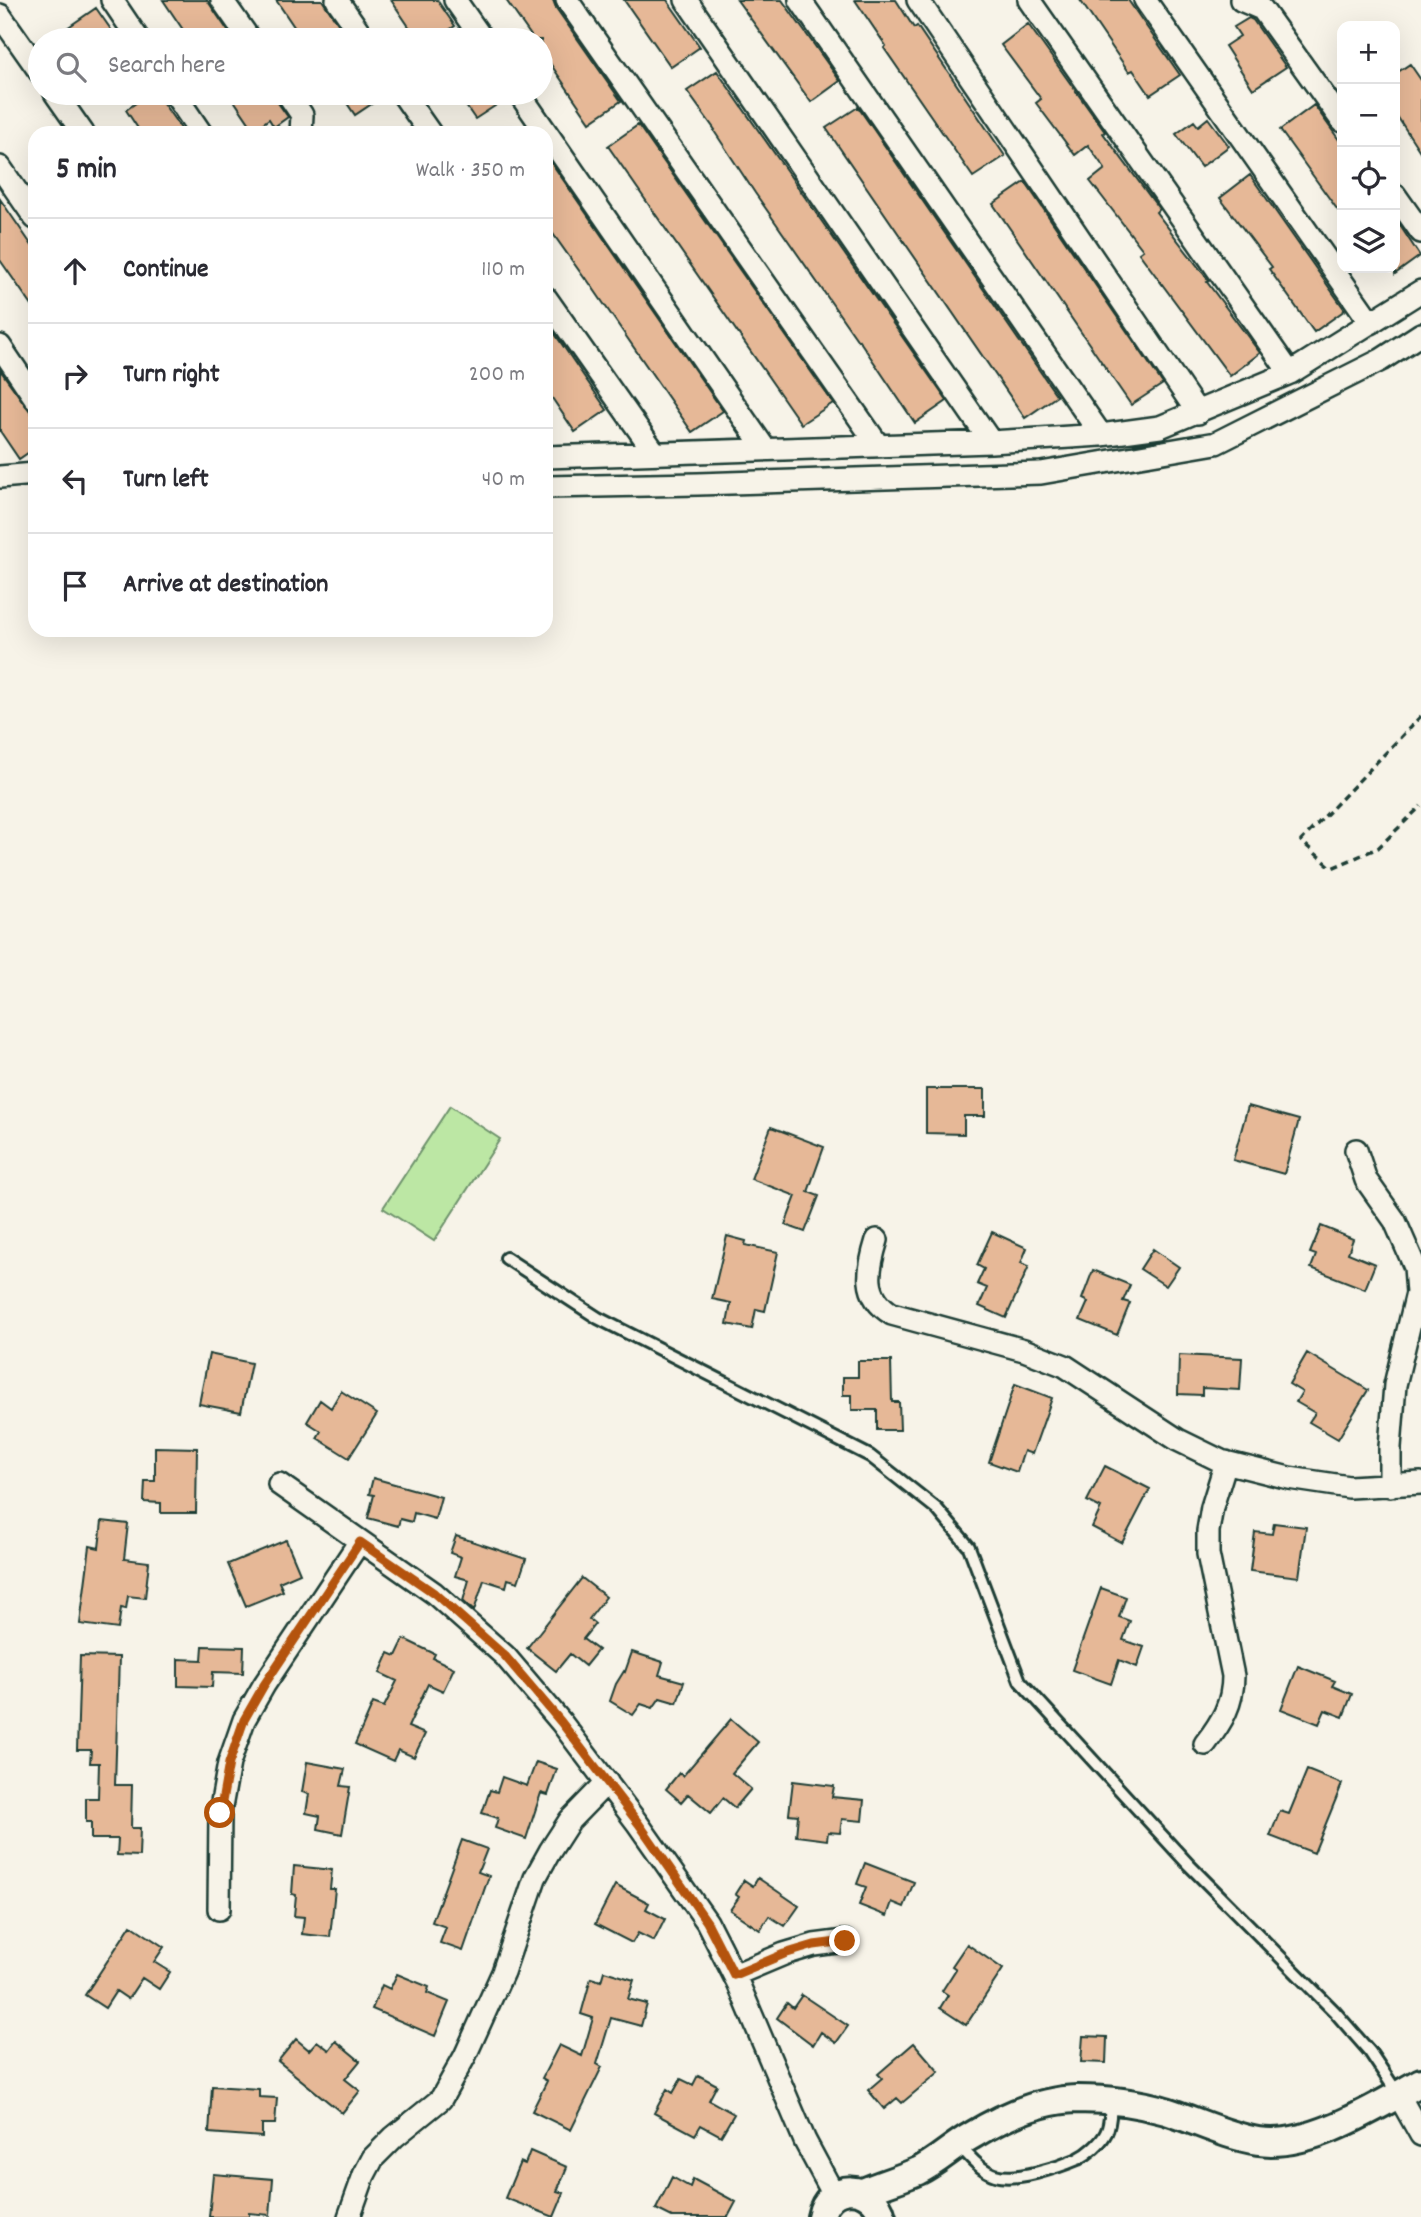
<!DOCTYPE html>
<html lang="en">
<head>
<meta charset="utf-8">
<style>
	body { margin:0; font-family:Dekko,sans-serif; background:#f7f7f7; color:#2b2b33 }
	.controls { position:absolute; right:21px; top:21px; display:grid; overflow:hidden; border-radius:14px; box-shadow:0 7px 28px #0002 }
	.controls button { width:63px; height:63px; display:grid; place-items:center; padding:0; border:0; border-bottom:2px solid #e1e1e2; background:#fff; color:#2b2b33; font:35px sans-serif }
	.stop { position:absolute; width:21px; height:21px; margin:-16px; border:5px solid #b45309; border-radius:50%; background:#fff }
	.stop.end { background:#b45309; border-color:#fff; box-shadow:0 2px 7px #0008 }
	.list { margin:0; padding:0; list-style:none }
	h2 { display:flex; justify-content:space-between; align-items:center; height:91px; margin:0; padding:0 28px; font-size:30px }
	h2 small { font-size:23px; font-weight:400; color:#7c7c81 }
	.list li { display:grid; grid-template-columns:46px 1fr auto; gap:21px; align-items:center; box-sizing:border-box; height:105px; padding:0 28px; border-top:2px solid #e1e1e2 }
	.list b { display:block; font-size:26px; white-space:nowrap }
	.list em { font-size:23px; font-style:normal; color:#7c7c81 }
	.icon { flex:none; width:38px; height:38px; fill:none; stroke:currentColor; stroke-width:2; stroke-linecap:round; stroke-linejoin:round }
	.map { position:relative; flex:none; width:1421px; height:2217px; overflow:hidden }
	.search { position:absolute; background:#fff; box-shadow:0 7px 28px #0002; left:28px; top:28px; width:525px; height:77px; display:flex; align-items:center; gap:18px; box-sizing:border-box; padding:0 24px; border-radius:38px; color:#7c7c81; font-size:26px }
	.panel { position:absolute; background:#fff; box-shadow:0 7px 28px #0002; left:28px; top:126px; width:525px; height:511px; border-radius:21px }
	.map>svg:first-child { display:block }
	.green { fill:#bce7a4; stroke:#6e926c; stroke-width:2 }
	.building { fill:#e6b897; stroke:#1f3d34; stroke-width:2 }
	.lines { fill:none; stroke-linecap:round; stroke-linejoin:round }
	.service-casing { stroke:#1f3d34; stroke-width:16 }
	.minor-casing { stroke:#1f3d34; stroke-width:26 }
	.tertiary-casing { stroke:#1f3d34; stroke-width:32 }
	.path { stroke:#1f3d34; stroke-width:3.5; stroke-dasharray:7 5; stroke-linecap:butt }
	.service { stroke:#f7f3e8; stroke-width:10 }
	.minor { stroke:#f7f3e8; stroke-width:21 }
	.tertiary { stroke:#f7f3e8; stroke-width:26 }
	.route { stroke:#b45309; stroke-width:9 }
</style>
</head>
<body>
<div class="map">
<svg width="1421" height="2217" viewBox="0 0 1421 2217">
	<rect width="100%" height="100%" fill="#f7f3e8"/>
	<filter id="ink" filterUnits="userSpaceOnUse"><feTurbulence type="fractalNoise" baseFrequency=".0143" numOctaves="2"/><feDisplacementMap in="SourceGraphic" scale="14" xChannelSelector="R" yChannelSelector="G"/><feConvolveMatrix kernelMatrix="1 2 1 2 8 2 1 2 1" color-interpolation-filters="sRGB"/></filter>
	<g filter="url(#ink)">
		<path class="green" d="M450 1106 500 1139 434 1241 383 1208Z"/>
		<path class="building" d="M163 0H207L230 34 221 40H190Z
			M276 0H322L349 40H303Z
			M391 0H437L455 26 434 40H418Z
			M506 0H553L556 8 621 101 590 122 541 50V40H534Z
			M624 0H667L700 47 671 67Z
			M737 0H782L840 81 811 102Z
			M855 0H896L914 28 917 26 1005 156 973 177 884 48 886 46Z
			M1080 0H1128L1180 75 1150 95 1133 70 1129 72Z
			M96 8 112 31 98 40H75L67 28Z
			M1249 18 1253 20 1286 67 1253 89 1225 46 1240 36 1234 27Z
			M1028 24 1105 132 1103 133 1159 209 1156 212 1209 281 1207 282 1260 353 1230 376 1139 253 1143 250 1090 181 1105 169 1088 145 1075 155 1036 103 1041 99 1001 45Z
			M1410 64 1421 80V153L1395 113V74Z
			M717 71 947 401 915 423 859 340 858 341 755 193 714 131 715 130 687 91Z
			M150 93H156L184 133H141L126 110Z
			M229 93H271L288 117 274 127 269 119 254 130Z
			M340 93H388L355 115Z
			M457 93H506L507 98 475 119Z
			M1314 105 1342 144V216L1280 130Z
			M858 107 1057 396 1025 418 826 128Z
			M1208 118 1229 146 1201 167 1176 134 1194 121 1198 126Z
			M638 125 833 403 801 424 608 146Z
			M546 155 723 411 692 432 586 278 585 279 546 224Z
			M1250 175 1345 310 1314 332 1269 269 1272 267 1220 198Z
			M1025 182 1163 384 1131 405 993 204Z
			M0 199 35 250V310L0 260Z
			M1395 218 1420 256 1395 274Z
			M546 321 607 410 575 432 546 389Z
			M0 370 35 418V448L19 459 0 431Z
			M926 1089H985V1116H964V1134L926 1133Z
			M1248 1106 1299 1120 1284 1174 1233 1160Z
			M771 1127 824 1147 808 1192 819 1196 805 1232 785 1225 796 1196 751 1179Z
			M1321 1226 1353 1239 1348 1253 1375 1264 1365 1289 1311 1268 1316 1255 1310 1253Z
			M992 1232 1027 1248 1021 1263 1029 1266 1006 1318 979 1306 987 1288 977 1284 984 1269 977 1265Z
			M727 1236 746 1241 745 1245 778 1252 765 1311 756 1309 752 1329 727 1324 731 1303 712 1299Z
			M1153 1249 1179 1267 1166 1286 1140 1269Z
			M1093 1270 1130 1285 1123 1301 1130 1303 1117 1335 1080 1320 1088 1302 1082 1299Z
			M1307 1353 1368 1390 1338 1439 1309 1422 1315 1413 1296 1402 1302 1392 1289 1384Z
			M209 1354 251 1363 241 1412 199 1404Z
			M1179 1355 1242 1358 1240 1390 1202 1388V1395L1178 1394Z
			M858 1361H891L892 1402H899L900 1430H877V1410H852V1395H843V1377H858Z
			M1015 1384 1052 1398 1032 1454 1024 1451 1017 1472 989 1462Z
			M341 1391 377 1414 349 1458 317 1438 321 1431 307 1422 320 1400 331 1408Z
			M155 1447 197 1448 196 1513H161V1503L144 1502 145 1481H155Z
			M1105 1466 1150 1489 1122 1543 1092 1527 1101 1508 1087 1501Z
			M373 1478 441 1497 435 1519 414 1513 412 1522 400 1519 398 1526 368 1518 374 1495 369 1494Z
			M102 1521 128 1524 124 1559 149 1562 145 1598 128 1596 126 1609 121 1608 118 1629 80 1624 90 1546 99 1548Z
			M1274 1523 1306 1527 1299 1577 1250 1571 1255 1532 1272 1534Z
			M456 1536 526 1559 518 1582 508 1579 506 1587 484 1580 474 1611 463 1601 469 1580 455 1576 461 1557 450 1553Z
			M286 1540 300 1573 279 1582 283 1591 246 1606 228 1564Z
			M582 1578 606 1597 589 1619 595 1624 583 1639 598 1650 585 1666 570 1654 556 1671 527 1648Z
			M1101 1588 1126 1597 1119 1617 1130 1621 1123 1640 1144 1647 1137 1667 1119 1660 1111 1684 1072 1670Z
			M404 1639 435 1654 433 1658 454 1668 443 1691 428 1684 408 1727 425 1734 414 1757 398 1750 393 1761 355 1744 373 1703 384 1707 397 1681 380 1673 389 1653 396 1656Z
			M203 1646 244 1647 243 1673 213 1672 212 1687 178 1686V1659L202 1660Z
			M632 1652 663 1662 659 1675 684 1682 677 1703 660 1698 653 1708 641 1704 633 1715 610 1701 616 1684 624 1671 625 1672Z
			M80 1656 119 1657 115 1785H132L131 1828H140L139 1856 117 1855 118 1839H91V1822H86V1798H98L99 1763H90L91 1750H77Z
			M1298 1666 1335 1681 1332 1686 1352 1694 1343 1717 1325 1710 1319 1724 1281 1709Z
			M731 1719 758 1742 732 1773 751 1789 735 1808 723 1798 711 1813 688 1794 681 1802 666 1789 679 1773 683 1776Z
			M307 1762 345 1769 341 1786 350 1787 342 1834 318 1829 320 1816 306 1813 309 1794 302 1792Z
			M536 1762 557 1769 548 1795 541 1793 526 1839 495 1828 498 1818 482 1813 490 1790 497 1792 502 1777 527 1786Z
			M1307 1770 1342 1784 1314 1853 1270 1836 1280 1811 1289 1814Z
			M793 1781 834 1786 832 1797 864 1800 862 1821 842 1819 840 1833 828 1832 827 1840 796 1836 798 1815 789 1814Z
			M462 1840 487 1849 478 1872 489 1876 463 1951 440 1943 446 1927 432 1922Z
			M865 1863 914 1882 904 1907 892 1902 887 1916 859 1905 866 1887 857 1884Z
			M294 1866 332 1870 330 1889H335L330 1937 302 1934 304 1917 294 1916 296 1895 292 1894Z
			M758 1878 799 1906 785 1926 769 1916 760 1930 730 1910 739 1897 735 1894 744 1880 753 1886Z
			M615 1885 649 1903 646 1909 665 1919 654 1941 638 1933 632 1943 595 1924Z
			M131 1925 164 1947 154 1962 170 1972 159 1989 142 1978 128 1999 116 1991 105 2008 85 1995Z
			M967 1944 1003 1969 966 2025 940 2008 948 1995 942 1991 956 1969 952 1966Z
			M604 1971 634 1980 628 1999 647 2004 641 2026 611 2018 597 2064 602 2067 571 2130 532 2111 547 2081 542 2078 559 2045 582 2056 593 2018 581 2014 591 1978 601 1981Z
			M397 1974 429 1987 427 1993 449 2002 435 2036 372 2009 382 1985 390 1989Z
			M802 1995 848 2026 836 2043 821 2032 813 2045 777 2018 787 2003 793 2008Z
			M1083 2036 1107 2037 1106 2063 1081 2062Z
			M296 2039 309 2050 317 2041 329 2050 336 2041 360 2061 345 2079 360 2091 342 2113 278 2061Z
			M914 2043 939 2072 902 2103 897 2098 884 2109 868 2090 882 2078 878 2074Z
			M698 2075 717 2085 709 2100 734 2114 721 2136 701 2125 695 2135 654 2113 667 2089 673 2093 681 2079 693 2085Z
			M212 2086 259 2089V2097L277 2098 275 2124H262V2137L209 2133Z
			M530 2151 567 2167 557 2191 564 2193 554 2217 505 2198 520 2162 525 2164Z
			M213 2174 273 2179 270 2215 249 2213V2217H209Z
			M672 2177 690 2187 693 2179 736 2202 728 2217H672L656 2209Z"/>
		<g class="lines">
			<defs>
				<path id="service" d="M506 1258 598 1318 870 1456 937 1509 969 1547 1020 1681 1189 1865 1335 2012 1370 2052 1398 2094
					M958 2144C969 2156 980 2170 995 2175 1015 2182 1059 2167 1078 2159 1088 2154 1101 2143 1106 2133 1111 2124 1110 2112 1111 2102"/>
				<path id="minor" d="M112 0 139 40
					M222 0 250 40
					M337 0 365 40
					M455 0 483 40
					M567 0 878 445
					M686 0 991 442
					M800 0 1101 435
					M918 0 1198 413
					M1029 0 1290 373
					M1145 0 1371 323
					M1241 0 1262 9 1342 121
					M0 15 40 72
					M55 93 83 133
					M174 93 201 133
					M287 93 302 115 301 133
					M402 93 430 133
					M519 93 765 449
					M0 167 35 218
					M1395 195 1421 232
					M546 298 655 453
					M0 346 35 398
					M546 457 991 442 1101 435 1160 427 1290 373 1421 291
					M0 477 35 474
					M546 487 698 484 1041 473 1216 443 1381 360 1421 334
					M1356 1150 1366 1180 1395 1221 1415 1267 1417 1293 1395 1385 1390 1447V1486
					M877 1240C868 1269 862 1296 892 1314L1024 1350 1065 1366 1178 1440 1221 1461 1289 1478 1349 1487 1421 1483
					M279 1484 434 1593 505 1656 561 1722 638 1824 707 1922 738 1983 805 2141 834 2195
					M1205 1744C1222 1722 1233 1704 1233 1676L1208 1554V1531L1212 1507 1226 1462
					M219 1909 220 1813 229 1763 244 1720 264 1685 360 1541
					M734 1975 784 1954 814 1945 845 1941
					M1398 2094 1421 2135
					M349 2217 364 2175 373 2158 394 2137 441 2099 465 2056 503 1972 535 1878 550 1851 570 1820 607 1782"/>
				<path id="tertiary" d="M863 2192C881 2184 900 2179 918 2171 937 2162 953 2146 971 2136 1002 2117 1040 2100 1077 2099 1105 2099 1139 2103 1166 2111 1197 2121 1227 2136 1258 2141 1310 2149 1377 2106 1421 2082
					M821 2217C827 2181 874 2182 882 2217"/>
			</defs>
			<use href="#service" class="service-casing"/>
			<use href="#minor" class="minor-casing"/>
			<use href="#tertiary" class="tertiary-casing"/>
			<path class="path" d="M1421 716 1301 841 1332 868 1378 848 1421 806"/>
			<use href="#service" class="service"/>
			<use href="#minor" class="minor"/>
			<use href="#tertiary" class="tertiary"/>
		</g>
	</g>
	<g class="lines" filter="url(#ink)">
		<path class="route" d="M220 1813 229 1763 244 1720 264 1685 360 1542 434 1593 505 1656 561 1722 639 1824 707 1922 734 1975 784 1954 814 1945 845 1941"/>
	</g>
</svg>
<div class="controls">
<button>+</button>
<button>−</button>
<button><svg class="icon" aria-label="locate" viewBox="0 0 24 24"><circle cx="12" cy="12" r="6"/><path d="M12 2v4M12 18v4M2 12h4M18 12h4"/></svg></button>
<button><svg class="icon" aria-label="layers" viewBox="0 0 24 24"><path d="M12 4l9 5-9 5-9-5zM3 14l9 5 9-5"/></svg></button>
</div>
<div class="stop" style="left:220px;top:1813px"></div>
<div class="stop end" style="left:845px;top:1941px"></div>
<div class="search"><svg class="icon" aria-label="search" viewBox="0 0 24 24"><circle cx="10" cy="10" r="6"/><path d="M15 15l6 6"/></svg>Search here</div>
<section class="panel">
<h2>5 min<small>Walk · 350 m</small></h2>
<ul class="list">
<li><svg class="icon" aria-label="ahead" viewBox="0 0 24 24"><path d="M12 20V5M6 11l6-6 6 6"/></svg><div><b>Continue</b></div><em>110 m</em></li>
<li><svg class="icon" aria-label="right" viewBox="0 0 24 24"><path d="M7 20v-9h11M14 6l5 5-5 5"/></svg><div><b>Turn right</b></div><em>200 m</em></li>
<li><svg class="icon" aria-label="left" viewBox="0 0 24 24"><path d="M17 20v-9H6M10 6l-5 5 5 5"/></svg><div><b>Turn left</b></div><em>40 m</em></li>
<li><svg class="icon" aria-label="arrive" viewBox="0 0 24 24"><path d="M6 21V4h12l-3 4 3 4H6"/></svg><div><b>Arrive at destination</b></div></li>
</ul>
</section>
</div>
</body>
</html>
